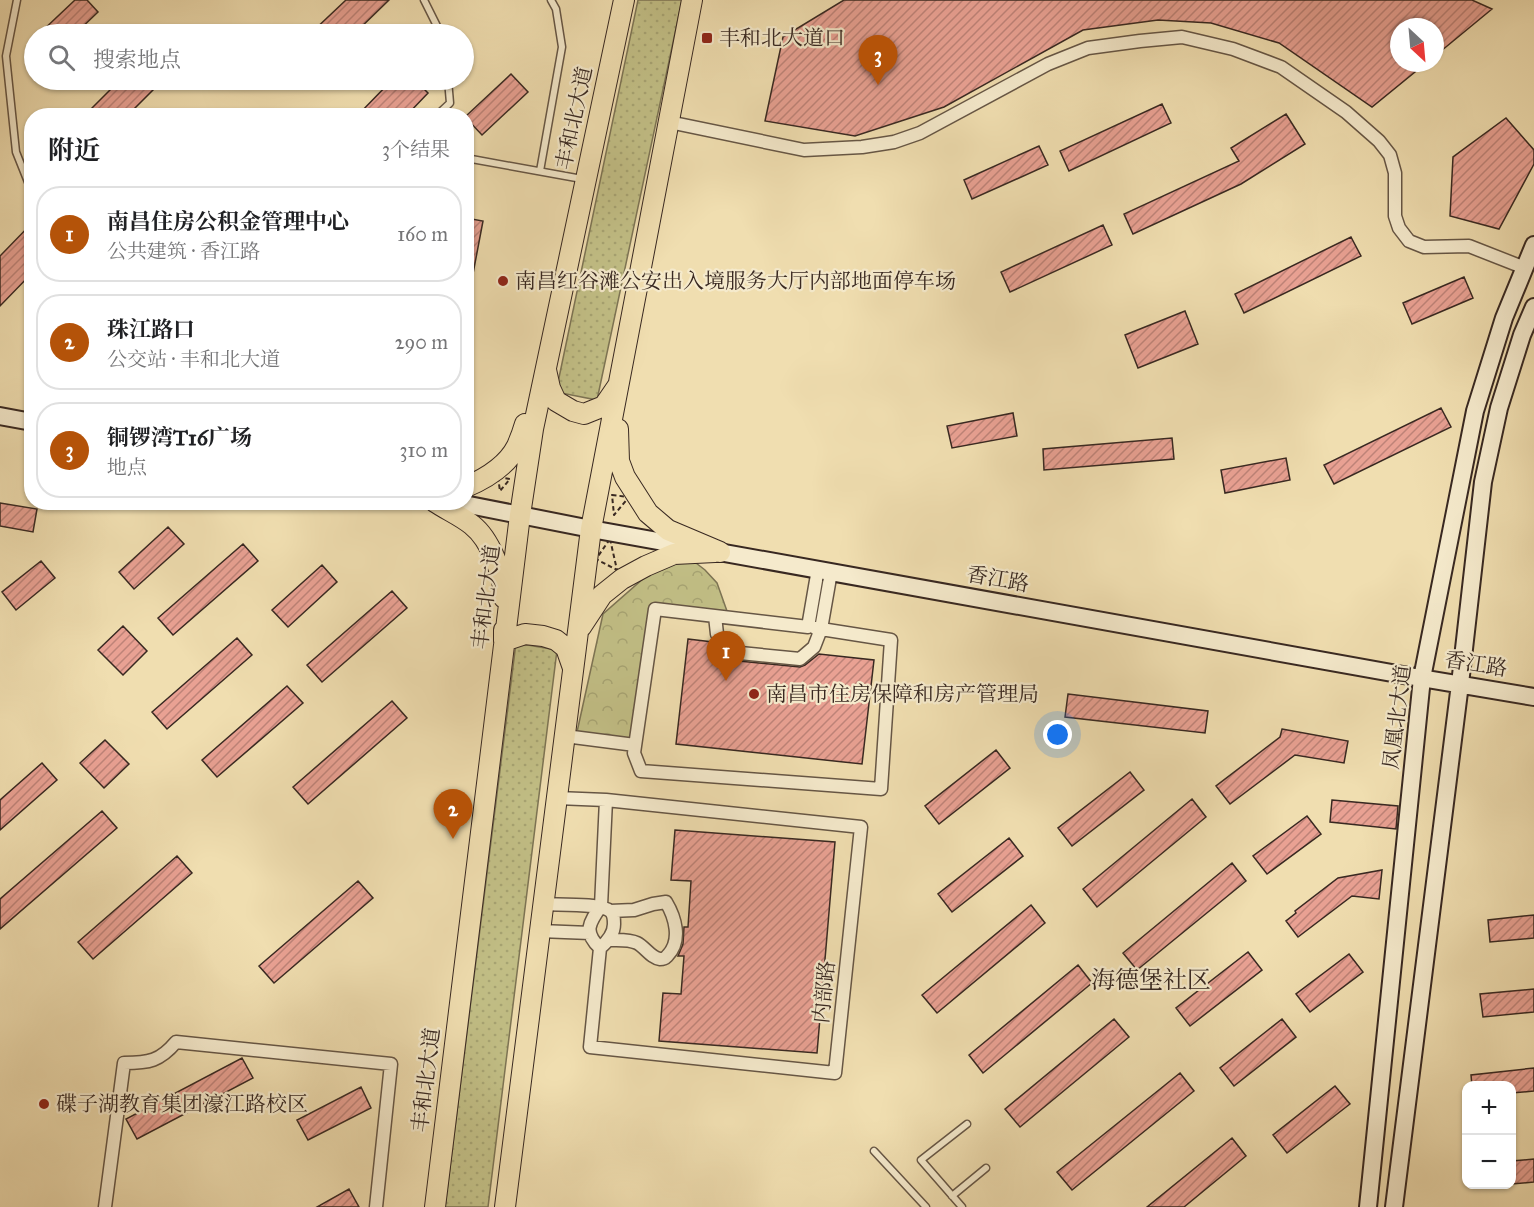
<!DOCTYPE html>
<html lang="zh">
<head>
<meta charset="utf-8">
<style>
	body { margin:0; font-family:"IM FELL Great Primer","Noto Serif SC",serif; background:#f2f2f2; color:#202124 }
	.controls { position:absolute; right:18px; bottom:18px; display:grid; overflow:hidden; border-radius:12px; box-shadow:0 2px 4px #0004 }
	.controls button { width:54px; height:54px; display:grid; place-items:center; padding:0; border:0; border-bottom:2px solid #e0e0e0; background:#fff; color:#202124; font:30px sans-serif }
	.compass { position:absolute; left:1390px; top:18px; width:54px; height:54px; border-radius:50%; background:#fff; box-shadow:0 2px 4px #0004; rotate:154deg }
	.you { position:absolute; left:1058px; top:735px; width:21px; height:21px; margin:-15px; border:4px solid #fff; border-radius:50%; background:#1a73e8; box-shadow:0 0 0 9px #1a73e833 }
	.badge { display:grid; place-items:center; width:39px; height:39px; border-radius:50%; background:#b45309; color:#fff; font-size:20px; font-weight:700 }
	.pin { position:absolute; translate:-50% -50px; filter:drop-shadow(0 2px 3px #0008) }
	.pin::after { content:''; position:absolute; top:32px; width:21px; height:18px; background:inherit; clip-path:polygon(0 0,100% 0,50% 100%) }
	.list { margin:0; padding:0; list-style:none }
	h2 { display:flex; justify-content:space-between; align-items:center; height:78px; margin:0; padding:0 24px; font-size:26px }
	h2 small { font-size:20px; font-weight:400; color:#757577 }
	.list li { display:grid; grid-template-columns:39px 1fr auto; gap:18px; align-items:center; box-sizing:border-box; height:96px; margin:0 12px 12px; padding:0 12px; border:2px solid #e0e0e0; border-radius:24px }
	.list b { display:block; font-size:22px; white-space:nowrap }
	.list p { margin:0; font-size:20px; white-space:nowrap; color:#757577 }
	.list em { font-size:20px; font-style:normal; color:#757577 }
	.icon { flex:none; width:33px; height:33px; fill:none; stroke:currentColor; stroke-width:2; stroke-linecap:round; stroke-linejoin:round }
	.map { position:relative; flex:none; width:1534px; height:1207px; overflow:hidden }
	.search { position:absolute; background:#fff; box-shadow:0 2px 4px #0004; left:24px; top:24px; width:450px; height:66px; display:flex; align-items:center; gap:15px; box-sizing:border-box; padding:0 21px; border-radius:33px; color:#757577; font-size:22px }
	.panel { position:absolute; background:#fff; box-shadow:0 2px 4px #0004; left:24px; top:108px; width:450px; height:402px; border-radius:24px }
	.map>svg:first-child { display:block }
	.grass { fill:url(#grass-dots); stroke:#7d7454; stroke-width:1.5 }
	.forest { fill:url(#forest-crowns); stroke:#7d7454; stroke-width:1.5 }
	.building { fill:url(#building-hatch); stroke:#382821; stroke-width:1.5 }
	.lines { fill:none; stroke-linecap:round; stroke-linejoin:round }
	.service-casing { stroke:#665645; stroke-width:9 }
	.minor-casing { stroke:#665645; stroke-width:15 }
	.secondary-casing { stroke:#382821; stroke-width:20 }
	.trunk-casing { stroke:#382821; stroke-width:22 }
	.path { stroke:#382821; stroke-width:2; stroke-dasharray:4.5 3; stroke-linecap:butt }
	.service { stroke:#f5eacc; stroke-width:6 }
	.minor { stroke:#f5eacc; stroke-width:12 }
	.secondary { stroke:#f5eacc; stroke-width:16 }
	.trunk { stroke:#f0deb0; stroke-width:20 }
	.poi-dot { fill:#8f2418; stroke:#f5eacc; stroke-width:2 }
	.labels { text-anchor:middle; stroke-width:4.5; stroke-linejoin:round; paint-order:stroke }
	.poi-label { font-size:21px; fill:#382821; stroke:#f5eacc; text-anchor:start }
	.street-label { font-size:21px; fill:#382821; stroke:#f5eacc }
	.quarter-label { font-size:24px; fill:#382821; stroke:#f5eacc }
</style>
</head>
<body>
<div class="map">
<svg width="1534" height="1207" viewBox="0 0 1534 1207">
	<defs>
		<pattern id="grass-dots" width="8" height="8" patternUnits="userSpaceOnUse" patternTransform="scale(1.5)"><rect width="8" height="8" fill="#c2bf86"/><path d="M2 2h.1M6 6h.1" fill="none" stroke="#a7a473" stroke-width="1.8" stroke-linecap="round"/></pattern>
		<pattern id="forest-crowns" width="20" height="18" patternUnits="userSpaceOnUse" patternTransform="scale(1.5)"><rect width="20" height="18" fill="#c2bf86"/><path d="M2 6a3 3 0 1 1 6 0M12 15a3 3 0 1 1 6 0" fill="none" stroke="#a7a473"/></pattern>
		<pattern id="building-hatch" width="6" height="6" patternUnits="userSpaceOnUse" patternTransform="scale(1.5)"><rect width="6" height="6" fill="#e9a193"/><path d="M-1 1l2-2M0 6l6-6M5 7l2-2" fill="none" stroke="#be8378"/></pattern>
	</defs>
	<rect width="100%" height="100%" fill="#f0deb0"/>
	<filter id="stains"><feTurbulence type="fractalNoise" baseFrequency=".00333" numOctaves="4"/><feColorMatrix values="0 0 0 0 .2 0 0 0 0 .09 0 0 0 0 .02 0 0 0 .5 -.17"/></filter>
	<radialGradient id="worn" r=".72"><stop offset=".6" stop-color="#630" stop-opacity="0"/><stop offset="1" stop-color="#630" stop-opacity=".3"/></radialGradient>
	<path class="grass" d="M638 0H682L597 400 556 392Z
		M516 643 557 650 488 1207H445Z"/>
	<path class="forest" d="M687 556 705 570 717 583 728 614 652 606 636 741 577 732 603 614 660 564Z"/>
	<path class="building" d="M75 0H87L98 12 75 34H39Z
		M346 0H389L354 34H310Z
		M844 0H1472L1492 9 1435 56V27H1399V63H1426L1372 107 1279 43 1211 23 1158 20 1083 30 944 107 855 136 765 121 783 37Z
		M511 74 528 92 482 135 466 118V116Z
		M120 80H149L156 87 127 116H84Z
		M392 80H415L428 93 406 116H357Z
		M1162 104 1171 123 1069 171 1060 151Z
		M1286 114 1305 144 1241 184 1133 234 1124 214 1239 161 1231 148Z
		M1506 118 1534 150V164L1499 229 1450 216 1453 157Z
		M1039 146 1048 165 972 199 964 180Z
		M466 218 483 221 472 279H466Z
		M32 223V273L0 306V256Z
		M1103 225 1112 245 1010 292 1001 272Z
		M1351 237 1361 256 1244 313 1235 294Z
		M1464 277 1473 298 1412 324 1403 303Z
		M1185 311 1198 344 1138 368 1125 335Z
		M1441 408 1451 427 1334 484 1324 465Z
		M1013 413 1017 436 952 448 947 426Z
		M1172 438 1174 459 1044 470 1043 449Z
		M1286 458 1290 480 1225 493 1221 470Z
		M0 503 37 509 33 532 0 526Z
		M168 527 184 544 134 589 119 572Z
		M243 544 258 561 173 635 158 618Z
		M41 561 55 578 16 610 2 592Z
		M322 565 337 582 288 627 272 610Z
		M392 591 407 608 322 682 307 665Z
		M123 626 147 651 123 675 98 650Z
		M237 638 252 655 167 729 152 712Z
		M688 639 713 642 723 657 729 660 800 667 805 665 819 654 874 660 862 764 676 744Z
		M287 686 303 703 217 777 202 760Z
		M1068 694 1208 711 1205 733 1065 717Z
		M392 701 407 718 308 804 293 787Z
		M1282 729 1348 741 1344 763 1295 755 1230 804 1216 786 1280 737Z
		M105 740 129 764 104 788 80 763Z
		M996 750 1010 768 939 824 925 806Z
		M42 763 57 780 0 830V800Z
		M1130 772 1144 790 1072 846 1058 828Z
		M1192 799 1206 817 1097 907 1083 889Z
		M1332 800 1398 806 1396 829 1330 822Z
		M102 811 117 828 0 929V899Z
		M1307 816 1321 834 1267 874 1253 856Z
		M675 830 835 842 817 1053 659 1041 663 993 681 994 684 956H678L683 944 684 927H688L691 881 671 880Z
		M1009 838 1023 856 952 912 938 894Z
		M177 856 192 873 93 959 78 942Z
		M1232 863 1246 881 1137 970 1123 953Z
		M1382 870 1379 899 1352 896 1298 937 1286 921 1296 913 1295 911 1338 878Z
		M358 881 373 898 274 983 259 966Z
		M1031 905 1045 923 937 1013 922 995Z
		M1534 915V938L1490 942 1488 920Z
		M1248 952 1262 970 1190 1026 1176 1008Z
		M1349 954 1363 972 1310 1012 1296 994Z
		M1078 965 1092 983 983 1073 969 1055Z
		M1534 989V1012L1483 1017 1480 994Z
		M1114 1019 1129 1037 1020 1127 1005 1109Z
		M1282 1019 1296 1037 1234 1086 1220 1068Z
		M242 1058 253 1078 137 1139 126 1119Z
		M1534 1068V1091L1512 1093V1086H1472L1471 1075Z
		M1180 1073 1194 1091 1072 1190 1057 1172Z
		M1335 1086 1350 1104 1287 1153 1273 1135Z
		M361 1087 371 1108 308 1140 297 1120Z
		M1232 1138 1246 1156 1184 1207H1147Z
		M1534 1159V1182L1512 1184V1161Z
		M349 1189 359 1207H317Z"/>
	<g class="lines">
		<defs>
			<path id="service" d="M17 0 6 56 16 152 28 182 32 186
				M424 0 441 34
				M436 116 450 103 448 80
				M466 158 582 179
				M540 171 562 47 556 9 551 0
				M874 1151 926 1207
				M952 1196 986 1168
				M962 1207 921 1160 967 1124"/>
			<path id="minor" d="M669 122 804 150 862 147 894 142 920 133 1048 64 1088 48 1140 41 1182 37 1233 49 1281 67 1346 112 1379 141 1390 155 1395 173V216L1399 228 1409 241 1424 247 1469 246 1525 268
				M818 569 808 627 655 609 634 753 641 771 881 789 891 640 821 629 831 572
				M715 616 717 634 730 652 800 659 814 647 821 629 815 628
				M565 736 635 745
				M557 798 606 800 861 827 835 1073 590 1047 600 948
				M543 904C557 905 601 903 610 911 614 914 614 919 614 924 614 934 608 941 600 948 583 932 589 923 601 906L606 800
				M540 931 590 933
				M609 940C618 940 629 939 637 943 645 947 651 958 660 959 665 959 665 958 668 955 682 940 675 917 666 902L653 904 634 910 610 911
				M105 1207 124 1063C149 1063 160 1061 176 1042L391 1064 376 1207"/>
			<path id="secondary" d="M0 416 32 422
				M454 502 591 529 1403 675 1534 697
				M1368 1207 1422 678 1475 411 1504 318 1534 245
				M1394 1207 1460 684 1483 482 1499 408 1522 335 1534 307"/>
			<path id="trunk" d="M546 370 550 388 556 401 573 411 584 414 604 406 617 387
				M618 429 619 461 625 477 648 513 668 530 720 552
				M466 487C487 478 507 466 517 446 520 439 523 431 525 424
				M435 502C447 510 461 516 472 525 490 539 504 575 504 598
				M581 627 602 595 622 579 646 566 674 554 715 552
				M504 630V641L525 634 543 636 556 640 566 648 573 668
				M435 1207 520 515 533 429 624 0
				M505 1207 591 529 692 0"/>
		</defs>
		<use href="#service" class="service-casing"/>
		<use href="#minor" class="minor-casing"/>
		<use href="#secondary" class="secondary-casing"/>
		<use href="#trunk" class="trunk-casing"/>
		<path class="path" d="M498 477 510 479 500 491Z
			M612 495 629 497 614 515Z
			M610 539 617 570 596 559Z"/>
		<use href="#service" class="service"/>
		<use href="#minor" class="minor"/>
		<use href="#secondary" class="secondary"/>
		<use href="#trunk" class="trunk"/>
	</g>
	<g class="poi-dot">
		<rect x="701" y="32" width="12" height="12" rx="3"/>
		<circle cx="503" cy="281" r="6"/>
		<circle cx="754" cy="694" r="6"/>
		<circle cx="44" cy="1104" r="6"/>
	</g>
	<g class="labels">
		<g class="poi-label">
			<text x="719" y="45">丰和北大道口</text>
			<text x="515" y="288">南昌红谷滩公安出入境服务大厅内部地面停车场</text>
			<text x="766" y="701">南昌市住房保障和房产管理局</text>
			<text x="56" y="1111">碟子湖教育集团濠江路校区</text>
		</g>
		<g class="street-label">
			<text transform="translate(574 118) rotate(-78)" y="7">丰和北大道</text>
			<text transform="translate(998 579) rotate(10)" y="7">香江路</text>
			<text transform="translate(486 597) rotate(-83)" y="7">丰和北大道</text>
			<text transform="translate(1476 664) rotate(9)" y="7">香江路</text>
			<text transform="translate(1397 717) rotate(-83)" y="7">凤凰北大道</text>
			<text transform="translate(824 992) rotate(-84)" y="7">内部路</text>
			<text transform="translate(426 1080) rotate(-83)" y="7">丰和北大道</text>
		</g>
		<g class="quarter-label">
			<text x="1151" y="988">海德堡社区</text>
		</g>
	</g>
	<rect width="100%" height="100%" filter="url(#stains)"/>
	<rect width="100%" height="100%" fill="url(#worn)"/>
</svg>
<div class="controls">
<button>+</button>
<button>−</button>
</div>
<svg class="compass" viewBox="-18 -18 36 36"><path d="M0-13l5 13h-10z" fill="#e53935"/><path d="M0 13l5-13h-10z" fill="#757577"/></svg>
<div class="you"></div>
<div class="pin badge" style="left:726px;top:681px">1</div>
<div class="pin badge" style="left:453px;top:839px">2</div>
<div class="pin badge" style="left:878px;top:85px">3</div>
<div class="search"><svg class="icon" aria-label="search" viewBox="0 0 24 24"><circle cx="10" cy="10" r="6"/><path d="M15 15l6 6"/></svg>搜索地点</div>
<section class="panel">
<h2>附近<small>3个结果</small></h2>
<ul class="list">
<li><span class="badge">1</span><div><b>南昌住房公积金管理中心</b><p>公共建筑 · 香江路</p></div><em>160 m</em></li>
<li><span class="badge">2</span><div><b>珠江路口</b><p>公交站 · 丰和北大道</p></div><em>290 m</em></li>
<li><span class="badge">3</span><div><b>铜锣湾T16广场</b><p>地点</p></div><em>310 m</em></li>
</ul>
</section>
</div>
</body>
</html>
